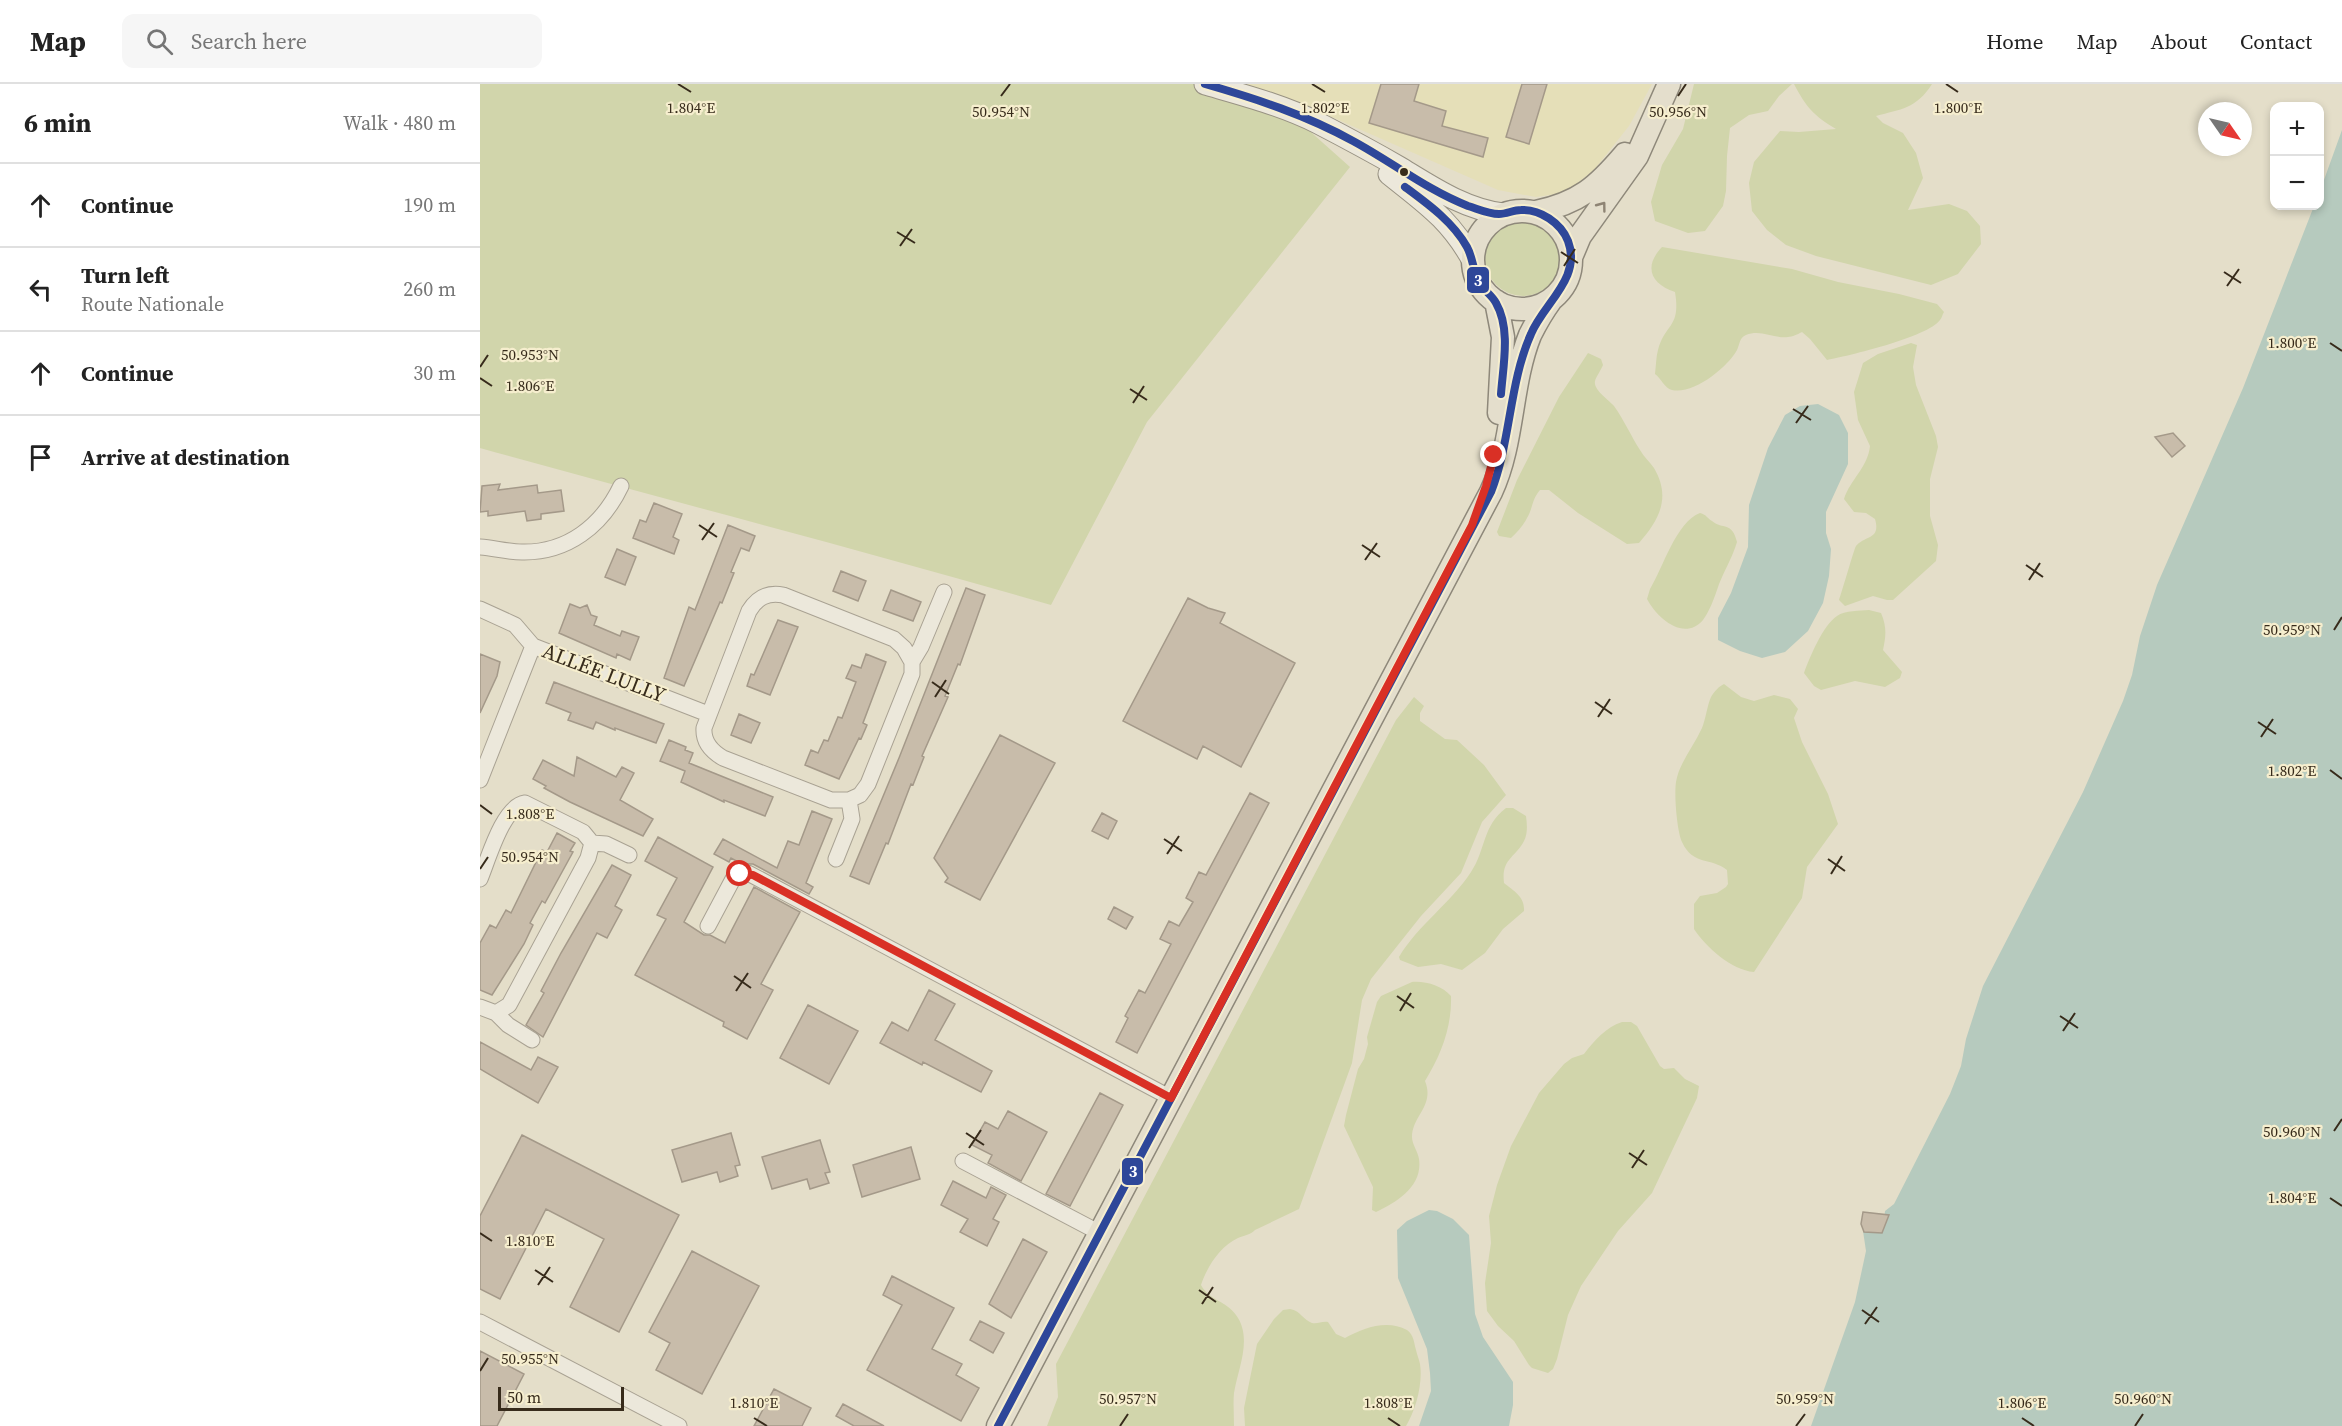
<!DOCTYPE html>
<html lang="en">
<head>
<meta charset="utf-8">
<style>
	body { margin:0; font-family:"Source Serif 4",serif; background:#f6f6f6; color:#222 }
	.controls { position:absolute; right:18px; top:18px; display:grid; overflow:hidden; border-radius:12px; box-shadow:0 3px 9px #0003 }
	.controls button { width:54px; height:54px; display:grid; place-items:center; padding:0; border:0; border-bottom:2px solid #e0e0e0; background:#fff; color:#222; font:30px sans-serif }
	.compass { position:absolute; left:1718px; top:18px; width:54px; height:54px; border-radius:50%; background:#fff; box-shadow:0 3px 9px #0003; rotate:124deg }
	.scale { position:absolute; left:18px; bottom:15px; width:126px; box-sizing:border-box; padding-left:6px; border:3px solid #372b1b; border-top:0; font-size:16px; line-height:21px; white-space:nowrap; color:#372b1b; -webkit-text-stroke:4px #f6eece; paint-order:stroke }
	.stop { position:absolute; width:18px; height:18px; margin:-14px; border:4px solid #d93025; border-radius:50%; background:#fff }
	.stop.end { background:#d93025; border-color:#fff; box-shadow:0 2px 6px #0008 }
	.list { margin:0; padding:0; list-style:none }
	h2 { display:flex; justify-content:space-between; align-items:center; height:78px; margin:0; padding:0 24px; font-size:26px }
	h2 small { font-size:20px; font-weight:400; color:#767676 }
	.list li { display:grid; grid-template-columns:39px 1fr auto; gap:18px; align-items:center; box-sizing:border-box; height:84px; padding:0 24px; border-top:2px solid #e0e0e0 }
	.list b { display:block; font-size:22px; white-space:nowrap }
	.list p { margin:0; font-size:20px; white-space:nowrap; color:#767676 }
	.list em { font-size:20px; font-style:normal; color:#767676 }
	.icon { flex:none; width:33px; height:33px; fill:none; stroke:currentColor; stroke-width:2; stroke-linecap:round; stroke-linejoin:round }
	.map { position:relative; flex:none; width:1862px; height:1342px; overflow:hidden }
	header { display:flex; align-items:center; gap:36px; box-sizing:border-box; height:84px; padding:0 30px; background:#fff; border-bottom:2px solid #e0e0e0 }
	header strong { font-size:28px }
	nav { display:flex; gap:33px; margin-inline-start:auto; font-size:21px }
	.search { width:420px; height:54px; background:#f6f6f6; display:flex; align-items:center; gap:15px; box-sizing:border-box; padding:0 21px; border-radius:12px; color:#767676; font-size:22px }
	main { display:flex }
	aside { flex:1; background:#fff }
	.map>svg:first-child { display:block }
	.farmland { fill:#e5dfb8 }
	.green { fill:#d1d5ab }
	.water { fill:#b6cabe }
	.building { fill:#c8bcaa; stroke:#a49989; stroke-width:1.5 }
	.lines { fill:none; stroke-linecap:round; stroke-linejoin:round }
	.street-casing { stroke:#a9a293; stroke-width:17 }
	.secondary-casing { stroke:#989283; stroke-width:23 }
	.primary-casing { stroke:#8e887a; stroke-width:25 }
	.street { stroke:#ece8db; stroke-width:15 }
	.secondary { stroke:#ece8db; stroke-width:21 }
	.primary { stroke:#e4decc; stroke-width:22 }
	.bus-1-casing { stroke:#f6eece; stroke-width:12 }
	.bus-1 { stroke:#2e4799; stroke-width:8 }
	.oneway { stroke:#8e8474 }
	.route { stroke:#d93025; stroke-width:8 }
	.ticks { fill:none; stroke:#372b1b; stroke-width:2 }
	.bus-dot { fill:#372b1b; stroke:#f6eece; stroke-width:2 }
	.labels { text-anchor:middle; stroke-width:4.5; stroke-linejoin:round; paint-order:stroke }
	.street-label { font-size:21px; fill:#372b1b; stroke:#f6eece }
	.ticks-label { font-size:15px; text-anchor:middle; fill:#372b1b; stroke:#f6eece; stroke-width:4.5; stroke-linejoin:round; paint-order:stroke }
	.line-badge { stroke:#f6eece; stroke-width:2 }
	.badge-label { font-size:16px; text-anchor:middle; font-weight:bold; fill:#fff }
</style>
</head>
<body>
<header>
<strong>Map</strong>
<div class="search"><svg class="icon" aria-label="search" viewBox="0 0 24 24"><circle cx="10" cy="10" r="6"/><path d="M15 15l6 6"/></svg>Search here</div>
<nav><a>Home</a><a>Map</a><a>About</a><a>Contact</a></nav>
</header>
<main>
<aside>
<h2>6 min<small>Walk · 480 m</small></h2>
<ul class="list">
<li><svg class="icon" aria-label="ahead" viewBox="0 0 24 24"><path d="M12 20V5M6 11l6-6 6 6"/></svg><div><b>Continue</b></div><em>190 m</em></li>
<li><svg class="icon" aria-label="left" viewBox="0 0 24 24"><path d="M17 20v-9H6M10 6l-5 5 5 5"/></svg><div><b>Turn left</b><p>Route Nationale</p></div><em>260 m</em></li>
<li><svg class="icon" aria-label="ahead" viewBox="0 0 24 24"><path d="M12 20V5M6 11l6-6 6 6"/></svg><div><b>Continue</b></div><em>30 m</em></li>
<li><svg class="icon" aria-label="arrive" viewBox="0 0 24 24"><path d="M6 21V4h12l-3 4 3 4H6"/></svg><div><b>Arrive at destination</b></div></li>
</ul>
</aside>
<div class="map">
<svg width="1862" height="1342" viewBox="0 0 1862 1342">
	<rect width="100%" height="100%" fill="#e4dec9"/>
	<path class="farmland" d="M760 0H1172L1149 42 1114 86 1089 106 1077 110 1056 113 1018 106 822 20Z"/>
	<path class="green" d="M0 0H760L797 11 833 50 870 83 667 338 571 521C382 466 190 417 0 364Z
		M1214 0H1312L1299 12 1288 27 1269 31 1250 44 1247 72 1246 107 1243 122 1225 147 1208 149 1175 137 1171 118 1182 81 1203 45Z
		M1314 0H1452C1436 25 1421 25 1396 32L1403 39 1423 49 1436 69 1443 94 1428 126 1469 120 1487 127 1500 142 1501 160 1478 190 1451 201 1336 172 1306 161 1287 146 1272 127 1269 99 1274 78 1300 47 1319 48 1356 45C1334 32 1326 23 1314 0Z
		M1005 174a38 38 0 1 1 76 0a38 38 0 1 1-76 0Z
		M1182 163 1312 185 1358 198 1419 210 1457 220 1464 228C1462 231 1462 234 1460 236 1448 253 1368 272 1347 276L1330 255 1322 248C1318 250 1312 253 1308 253 1294 255 1281 245 1266 251 1259 254 1260 260 1257 266 1247 284 1213 311 1192 306 1184 304 1181 294 1175 290 1176 282 1176 273 1178 266 1185 239 1201 244 1195 208 1171 200 1163 183 1182 163Z
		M1431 259 1437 261 1433 283 1436 301 1456 352 1458 363 1450 395V432L1458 461 1456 477 1413 516H1407L1393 512 1365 522 1359 516C1362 508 1374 465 1376 462 1385 451 1401 456 1395 435L1386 429 1374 428 1364 415C1370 396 1388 383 1390 362L1378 336 1374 308 1383 279 1398 270Z
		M1108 269 1121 275 1123 281C1121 286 1116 293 1115 297 1113 306 1129 316 1134 322 1144 336 1151 352 1160 366 1164 373 1170 378 1174 384 1191 413 1180 435 1159 459L1147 460 1098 429 1069 406H1060C1052 415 1053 424 1047 434 1043 442 1037 448 1031 454L1019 452 1017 448 1037 396 1079 313Z
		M1220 429C1227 431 1227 434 1232 437 1243 446 1252 437 1257 458 1252 475 1242 490 1237 506 1234 515 1229 528 1223 536 1204 558 1177 534 1167 515L1170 505C1183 484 1196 438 1220 429Z
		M1389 526 1401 529C1407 543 1406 552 1403 566L1422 588 1420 594 1405 603 1375 597 1341 606 1334 602 1324 589C1330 573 1343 541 1357 532 1365 526 1380 527 1389 526Z
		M1244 600 1261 613 1274 617 1294 611 1310 615 1318 625 1314 634 1322 658 1348 710 1358 740 1327 783 1322 814 1274 888C1251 886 1226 863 1214 845V820L1220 812 1237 809 1246 803 1248 800 1247 786C1231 773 1213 782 1202 758 1197 747 1194 711 1196 698 1199 679 1214 662 1222 644 1226 634 1227 622 1231 613 1235 607 1238 603 1244 600Z
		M934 613 944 622 940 629V637L965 655 977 656 1004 681 1026 711 1002 738 981 789 941 832 891 895 882 916 872 979 819 1125 775 1146C770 1151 765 1151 758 1154 740 1162 727 1183 721 1201 729 1216 746 1217 756 1231 773 1254 758 1284 754 1309 753 1319 754 1331 754 1342H567L578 1313 576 1280 916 636Z
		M1026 724H1033L1046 732C1047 740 1048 749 1044 757 1035 774 1021 775 1024 799 1034 807 1045 813 1044 827L1023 845 1005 869 982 886 961 880 938 883 920 876 919 873C938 841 971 819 991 788 1006 766 1002 742 1026 724Z
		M932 898C947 897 962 902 971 912 972 943 961 971 945 997 955 1022 932 1032 932 1053 932 1060 938 1068 939 1075 943 1102 917 1118 896 1128L892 1126 893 1103 864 1042 866 1031 878 985 884 975 888 960 887 953 897 918 901 912Z
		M1142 938H1151L1157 942 1180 982 1184 985 1194 984 1205 995 1219 1002 1217 1014 1172 1109 1138 1147 1101 1202 1088 1231 1077 1275 1073 1285 1068 1289 1052 1284 1049 1281 1034 1257 1018 1242 1007 1227 1005 1199 1011 1159 1009 1132 1017 1101 1031 1062 1059 1009 1084 980 1092 974 1104 970C1114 957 1126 943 1142 938Z
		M810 1225C821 1227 823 1236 832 1239 838 1240 842 1237 848 1238L856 1250 865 1254C883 1244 907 1235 927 1246 934 1251 934 1259 936 1266 937 1271 939 1275 940 1280 943 1299 936 1326 926 1342H765L764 1324 777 1260 794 1235 803 1226Z"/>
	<path class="water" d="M1862 46V1342H1331L1375 1218 1386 1167 1383 1147H1403L1405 1127 1414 1120 1470 1010 1481 982 1486 955 1503 902 1603 708 1643 617 1652 591 1660 552 1677 501 1763 304 1834 122H1840V107Z
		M1338 320 1359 331 1368 349V380L1346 428V449L1351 465 1349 492 1343 519 1328 547 1305 568 1282 574 1260 567 1238 556V534L1251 509 1268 463 1269 421 1288 364 1305 331 1320 322Z
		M949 1126 957 1127 973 1135 989 1151 995 1230 1003 1253 1033 1298V1321L1029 1342H939L951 1307 950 1289 947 1265 918 1194 917 1146 927 1137Z"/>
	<path class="building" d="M901 0H939L934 17 966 27 962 42 1008 54 1003 73 889 39Z
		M1042 0H1067L1049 60 1026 53Z
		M1693 349 1705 362 1692 373 1675 353Z
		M20 400 18 406 57 401 58 409 81 406 84 427 61 430V435L47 437 45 427 8 432V427L0 428 2 402Z
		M174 419 202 430 193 453 199 456 194 470 153 454 160 436 166 438Z
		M248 441 275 452 269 467 261 464 251 488 254 489 242 519 240 518 204 602 184 594 209 523 215 526Z
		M137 465 156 473 145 501 125 493Z
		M361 487 386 497 378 517 353 507Z
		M486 504 505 511 480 581 478 580 465 612 468 613 442 672 444 673 433 701 431 700 408 760 406 759 389 800 370 792 419 674Z
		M411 506 441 518 433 537 403 526Z
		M708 514 728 524 745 529 740 539 815 579 761 683 723 662 717 675 643 637Z
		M90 520 100 524 107 521 111 531 117 533 114 541 140 552 142 547 159 553 150 576 137 570 136 574 79 549Z
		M298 536 318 543 290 611 267 602 271 590 274 591Z
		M0 570 20 578 17 592 0 629Z
		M386 570 406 578 383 639 387 641 381 655 379 654 359 695 325 681 331 666 338 669 344 656 348 657 358 633 362 634 376 598 366 594 372 581 381 584Z
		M74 598 184 640 176 659 135 644V646L116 638 113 645 88 636 91 629 66 619Z
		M259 630 280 639 271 659 251 651Z
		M520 651 575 679 500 816 465 798 468 794 454 774Z
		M189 656 206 663 205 666 213 669 209 679 293 713 285 732 244 716V718L201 698 205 687 180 677Z
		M97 673 136 693 142 683 154 689 140 716 173 735 163 752 90 718 64 704 66 702 53 695 63 676 94 692Z
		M770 709 789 719 657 969 636 958 648 934 645 932 659 906 665 909 691 860 680 855 689 837 699 842 713 818 706 814 719 788 726 791Z
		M332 727 352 735 326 799 333 803 329 810 273 780H262L251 774 249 778 234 770 243 755 297 784 308 757 319 761Z
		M622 729 637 737 628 755 612 747Z
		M77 749 95 759 90 767 93 768 65 819 62 817 50 839 53 841 44 860 12 911 0 906V859L10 841 16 844 26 826 31 829 62 766 67 768Z
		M178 753 233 783 204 838 224 851H230L245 859 274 803 320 828 281 900 293 906 267 955 243 942 244 938 155 891 186 835 177 831 197 794 165 777Z
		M132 781 151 791 135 822 142 826 127 854 117 849 63 953 46 941 64 909 61 907 81 869Z
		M634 823 653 833 646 845 628 835Z
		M449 906 475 920 455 956 512 987 501 1008 443 978 442 981 400 959 412 938 428 947Z
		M328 921 378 947 349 1000 300 974Z
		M0 958 51 986 58 973 78 983 58 1019 0 985Z
		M620 1009 643 1021 590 1122 566 1110Z
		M528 1027 567 1048 541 1097 508 1079 512 1071 492 1061 505 1038 518 1045Z
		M251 1049 260 1081 255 1082 258 1092 240 1098 237 1088 202 1098 192 1066Z
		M42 1051 199 1131 139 1248 90 1223 124 1155 66 1125 20 1215 0 1205V1132Z
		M340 1056 350 1088 345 1089 349 1099 330 1105 327 1095 292 1105 282 1073Z
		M431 1063 440 1095 382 1113 373 1081Z
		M473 1097 506 1114 511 1103 526 1111 513 1135 519 1138 507 1162 480 1148 488 1135 461 1121Z
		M1383 1128 1409 1131 1402 1149 1384 1148 1381 1140Z
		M543 1155 567 1168 531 1234 509 1220Z
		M212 1167 279 1202 222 1310 176 1286 190 1259 169 1248Z
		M412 1192 474 1224 452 1265 482 1280 476 1291 499 1304 481 1337 387 1286 422 1221 403 1211Z
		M500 1237 524 1249 513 1269 490 1256Z
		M0 1267 44 1290 17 1342H0Z
		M294 1305 331 1324 322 1342H274Z
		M363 1320 404 1342H374L356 1332Z"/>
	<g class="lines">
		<defs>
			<path id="street" d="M0 463C14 464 28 468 42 468 87 469 122 442 141 402
				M0 525 35 541 53 562
				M53 562 228 630
				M0 696 53 562
				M369 716H351L243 674C231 667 223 658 224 644L269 527C277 514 287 508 303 511L414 555 424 564 432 578
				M356 775 372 735 369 716 380 711 388 700 432 590V578L441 563 464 508
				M0 795C8 776 23 722 45 719L103 748 112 759 126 760 149 771
				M228 842 253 795 260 790 268 789 691 1014
				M0 923 16 929 29 921 108 774 112 759
				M16 929 28 941 52 956
				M483 1077 620 1149
				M0 1238 199 1342"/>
			<path id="secondary" d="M725 0C763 11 802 21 838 39 865 53 893 68 919 83 952 103 984 125 1023 130
				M909 90C945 119 970 135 993 177"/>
			<path id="primary" d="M993 176a49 49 0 1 1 98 0a49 49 0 1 1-98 0Z
				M1056 128C1099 119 1117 103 1145 70
				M1092 171 1100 152 1157 72 1189 0
				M1016 217 1023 253 1019 329
				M518 1342 1011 408C1034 359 1030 301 1050 251 1056 239 1063 227 1071 216"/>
		</defs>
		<use href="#street" class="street-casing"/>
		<use href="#secondary" class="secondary-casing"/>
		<use href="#primary" class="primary-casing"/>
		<use href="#street" class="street"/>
		<use href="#secondary" class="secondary"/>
		<use href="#primary" class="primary"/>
		<defs>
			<path id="bus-1" d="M925 103C948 120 973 138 987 163 993 174 993 187 999 198 1003 206 1012 211 1016 219 1031 245 1023 282 1021 310
				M518 1342 1011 408C1031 357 1029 299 1051 250 1064 219 1102 194 1088 157 1081 139 1060 125 1041 126 1033 126 1027 130 1019 130 1008 130 998 125 988 122 947 106 912 78 873 57 826 31 777 15 725 0"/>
		</defs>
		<use href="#bus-1" class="bus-1-casing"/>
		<use href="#bus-1" class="bus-1"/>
	</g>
	<defs><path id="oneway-chevron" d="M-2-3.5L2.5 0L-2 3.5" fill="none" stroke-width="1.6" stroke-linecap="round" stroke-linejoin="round" transform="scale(1.5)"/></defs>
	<use class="oneway" href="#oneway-chevron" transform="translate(1122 122) rotate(-53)"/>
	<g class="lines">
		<path class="route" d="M260 790 273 791 691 1014 992 441 1006 402 1014 371"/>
	</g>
	<path class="ticks" d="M198 0 211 8M832 0 845 8M1466 0 1478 8M521 12 530 0M1198 12 1206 0M417 148 435 159M420 162 432 145M1081 168 1098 179M1084 182 1095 165M1744 188 1761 199M1747 202 1759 185M1850 259 1862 267M0 283 8 271M0 294 12 302M650 305 667 316M653 319 664 302M1313 325 1331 336M1316 339 1328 322M219 441 237 453M222 456 234 439M882 461 900 473M885 476 897 459M1546 481 1563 493M1549 496 1560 479M1854 546 1862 533M452 598 469 610M455 613 466 596M1115 618 1132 630M1118 633 1130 615M1778 638 1796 650M1781 653 1793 635M1850 686 1862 695M0 721 12 730M684 755 702 767M687 770 699 752M1348 775 1365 787M0 785 8 773M1351 790 1362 772M254 892 271 904M256 907 268 889M917 912 934 924M920 927 931 909M1580 932 1598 944M1583 947 1595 929M1854 1047 1862 1035M486 1049 504 1061M489 1064 501 1046M1149 1069 1167 1081M1152 1084 1164 1066M1850 1114 1862 1122M0 1149 12 1157M55 1186 73 1198M58 1201 70 1183M719 1206 736 1218M722 1220 733 1203M1382 1226 1399 1238M1385 1240 1397 1223M0 1287 8 1274M274 1334 287 1342M908 1334 920 1342M1542 1334 1554 1342M640 1342 648 1330M1316 1342 1325 1330M1655 1342 1663 1330"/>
	<circle class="bus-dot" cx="924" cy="88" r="5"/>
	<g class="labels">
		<g class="street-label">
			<text transform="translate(124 589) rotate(21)" y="7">ALLÉE LULLY</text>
		</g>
	</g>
	<g class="ticks-label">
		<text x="1478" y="29">1.800°E</text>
		<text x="211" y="29">1.804°E</text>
		<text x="845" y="29">1.802°E</text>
		<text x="521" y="33">50.954°N</text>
		<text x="1198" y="33">50.956°N</text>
		<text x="1812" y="264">1.800°E</text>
		<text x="50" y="276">50.953°N</text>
		<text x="50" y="307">1.806°E</text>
		<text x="1812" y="551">50.959°N</text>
		<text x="1812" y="692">1.802°E</text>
		<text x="50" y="735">1.808°E</text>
		<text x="50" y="778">50.954°N</text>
		<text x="1812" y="1053">50.960°N</text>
		<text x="1812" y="1119">1.804°E</text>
		<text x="50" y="1162">1.810°E</text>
		<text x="50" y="1280">50.955°N</text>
		<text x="648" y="1320">50.957°N</text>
		<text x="1325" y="1320">50.959°N</text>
		<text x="1663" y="1320">50.960°N</text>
		<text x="274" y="1324">1.810°E</text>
		<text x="908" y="1324">1.808°E</text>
		<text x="1542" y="1324">1.806°E</text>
	</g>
	<g class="line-badge">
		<rect x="986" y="182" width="24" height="28" rx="6" fill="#2e4799"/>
		<rect x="641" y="1073" width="23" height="29" rx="6" fill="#2e4799"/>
	</g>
	<g class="badge-label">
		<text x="998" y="202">3</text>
		<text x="653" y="1093">3</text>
	</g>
</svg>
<div class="controls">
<button>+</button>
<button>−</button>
</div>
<svg class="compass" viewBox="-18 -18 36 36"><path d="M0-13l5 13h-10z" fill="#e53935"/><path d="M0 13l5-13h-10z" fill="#767676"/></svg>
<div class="scale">50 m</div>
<div class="stop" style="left:260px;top:790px"></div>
<div class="stop end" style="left:1014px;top:371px"></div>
</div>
</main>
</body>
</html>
